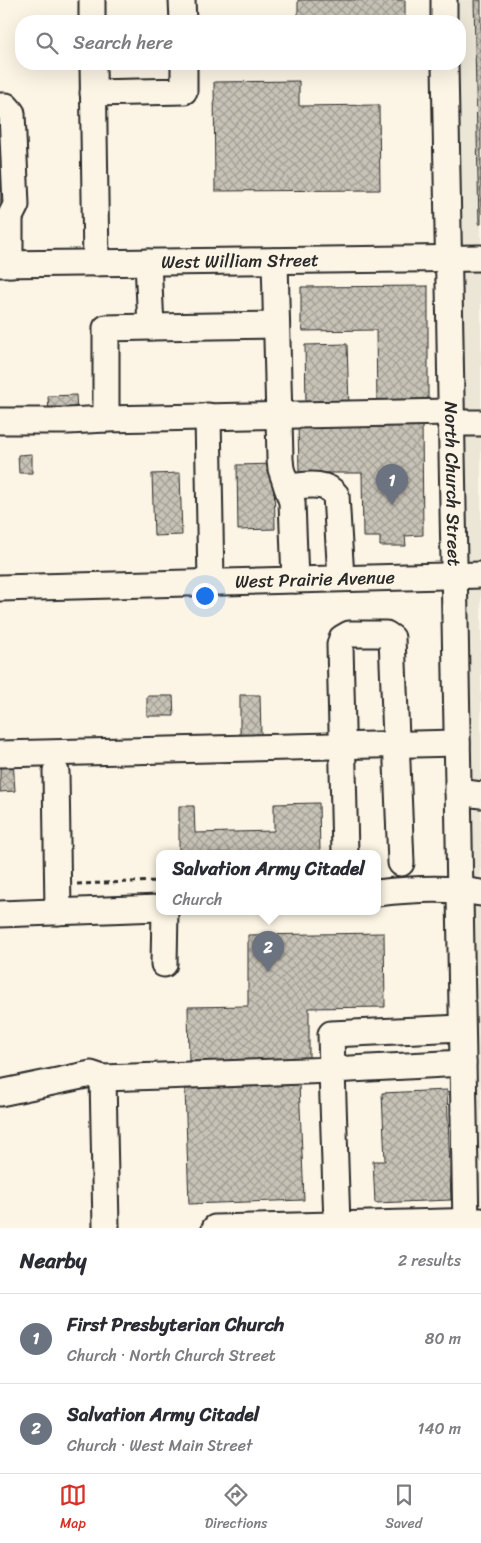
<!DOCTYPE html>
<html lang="en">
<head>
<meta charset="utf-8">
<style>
	body { margin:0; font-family:Sriracha,sans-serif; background:#f7f7f7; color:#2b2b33 }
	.you { position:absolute; left:204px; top:595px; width:18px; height:18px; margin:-12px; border:4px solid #fff; border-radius:50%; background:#1a73e8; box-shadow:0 0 0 8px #1a73e833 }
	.badge { display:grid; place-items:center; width:32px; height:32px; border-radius:50%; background:#d93025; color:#fff; font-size:16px; font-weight:700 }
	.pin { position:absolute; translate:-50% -41px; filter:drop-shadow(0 1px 2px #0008) }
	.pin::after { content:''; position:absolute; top:26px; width:18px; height:15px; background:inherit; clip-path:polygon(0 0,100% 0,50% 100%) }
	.popup { position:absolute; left:156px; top:850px; width:225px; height:65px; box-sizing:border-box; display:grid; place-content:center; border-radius:10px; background:#fff; filter:drop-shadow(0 1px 4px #0005); font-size:16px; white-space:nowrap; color:#7c7c81 }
	.popup b { font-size:19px; color:#2b2b33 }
	.popup::after { content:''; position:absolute; left:50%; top:100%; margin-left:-10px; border:10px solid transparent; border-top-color:#fff }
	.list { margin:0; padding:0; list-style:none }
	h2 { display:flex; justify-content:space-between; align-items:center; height:65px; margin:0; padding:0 20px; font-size:21px }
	h2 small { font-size:16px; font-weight:400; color:#7c7c81 }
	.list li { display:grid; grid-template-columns:32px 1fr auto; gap:15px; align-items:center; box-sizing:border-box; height:90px; padding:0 20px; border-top:1px solid #e1e1e2 }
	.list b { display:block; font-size:19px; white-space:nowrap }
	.list p { margin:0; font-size:16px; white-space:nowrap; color:#7c7c81 }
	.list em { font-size:16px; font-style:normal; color:#7c7c81 }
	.icon { flex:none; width:28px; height:28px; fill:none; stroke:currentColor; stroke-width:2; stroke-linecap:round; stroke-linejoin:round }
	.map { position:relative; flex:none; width:481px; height:1228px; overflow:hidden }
	.search { position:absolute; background:#fff; box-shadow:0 5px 20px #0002; left:15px; right:15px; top:15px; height:55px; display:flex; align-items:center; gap:12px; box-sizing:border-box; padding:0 18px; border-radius:20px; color:#7c7c81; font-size:19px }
	.sheet { height:245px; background:#fff }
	nav { display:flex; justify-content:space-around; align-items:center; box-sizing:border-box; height:70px; border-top:1px solid #e1e1e2; background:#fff; font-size:14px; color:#7c7c81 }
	nav a { display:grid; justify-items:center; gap:2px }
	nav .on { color:#d93025 }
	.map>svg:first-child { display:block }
	.built { fill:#ece6d7 }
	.building { fill:url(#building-cross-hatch); stroke:#2b2b2b }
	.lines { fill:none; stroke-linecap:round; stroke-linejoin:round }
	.minor-casing { stroke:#2b2b2b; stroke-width:29 }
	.path { stroke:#2b2b2b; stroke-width:3; stroke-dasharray:5 4; stroke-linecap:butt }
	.minor { stroke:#fcf5e5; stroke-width:25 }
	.labels { text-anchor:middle; stroke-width:4.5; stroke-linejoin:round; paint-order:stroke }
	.street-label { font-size:18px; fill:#2b2b2b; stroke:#fcf5e5 }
</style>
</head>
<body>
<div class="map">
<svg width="481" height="1228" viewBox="0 0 481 1228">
	<defs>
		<pattern id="building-cross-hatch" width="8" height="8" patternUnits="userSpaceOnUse" patternTransform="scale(1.25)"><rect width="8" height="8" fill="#c8c3b7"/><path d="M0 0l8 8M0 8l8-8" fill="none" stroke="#a39f95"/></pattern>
	</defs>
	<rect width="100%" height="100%" fill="#fcf5e5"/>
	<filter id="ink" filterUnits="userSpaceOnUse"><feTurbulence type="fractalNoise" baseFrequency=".02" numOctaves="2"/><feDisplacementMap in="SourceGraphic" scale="10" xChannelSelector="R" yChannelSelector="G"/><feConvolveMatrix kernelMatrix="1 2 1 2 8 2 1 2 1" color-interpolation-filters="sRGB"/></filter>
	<g filter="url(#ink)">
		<path class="built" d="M453 0H481V1228H478L454 64H460V21H454Z"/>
		<path class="building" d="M298 0H405V21H298Z
			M474 0H481V224H479Z
			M299 81V106L379 105 380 190 215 191 214 82Z
			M0 140H9L10 208H0Z
			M428 286V405H377L376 330 303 331 301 323V287Z
			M347 344 349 406 306 407 305 345Z
			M76 395 77 413 49 414 48 396Z
			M422 420 423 535 405 536 406 546H380V537H363L362 473H299L298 422Z
			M32 454V473H19L18 455Z
			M274 464 275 529 238 530 237 465Z
			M180 473 182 535 154 536 152 474Z
			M240 695H260L261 735H240Z
			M147 696H173L174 716H147Z
			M13 759 15 791 0 792V760Z
			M319 803 320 853H179V806H194L195 833 274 831V804Z
			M384 933 385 1007 309 1008V1060L189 1061 188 1007 248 1006V935Z
			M299 1084 304 1200 189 1204 185 1089Z
			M447 1090 451 1200 375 1203 373 1161H385L382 1093Z"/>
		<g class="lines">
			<defs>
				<g id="minor">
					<path d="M92 0V21"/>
					<path d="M182 0 183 21"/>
					<path d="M444 0V21"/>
					<path d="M93 64 96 263"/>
					<path id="s1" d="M445 64 466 1228"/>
					<path d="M93 93 184 91V64"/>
					<path d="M0 106H6L12 113 16 205 10 217V264"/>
					<path d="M275 261 280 459 281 469 292 502 295 580"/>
					<path d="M148 262 151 327 276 325"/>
					<path id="s2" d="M0 264 481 258"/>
					<path d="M151 327 106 328V419L450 412"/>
					<path d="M208 416 211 582"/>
					<path d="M0 421H68L106 419"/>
					<path d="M450 423H481"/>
					<path d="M287 487C303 486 325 480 336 495L341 578"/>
					<path id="s3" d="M0 588 481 575"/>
					<path d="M0 754 457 743"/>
					<path d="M56 772 58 912"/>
					<path d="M458 792 481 795"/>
					<path d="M345 853 340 645 342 638 349 634H386L392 638 401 863"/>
					<path d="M377 893C411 889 447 887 481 893"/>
					<path d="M0 914 159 908"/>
					<path d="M164 964 165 911"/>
					<path d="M103 1078 106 1228"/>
					<path d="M0 1093 91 1074 103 1078 332 1070 331 1034 462 1028"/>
					<path d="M337 1225 332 1070 463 1063"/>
					<path d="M215 1228 481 1221"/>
				</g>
			</defs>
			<use href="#minor" class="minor-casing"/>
			<path class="path" d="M77 884 159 881"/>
			<use href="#minor" class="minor"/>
		</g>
	</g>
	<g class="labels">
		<g class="street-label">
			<text dy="6" stroke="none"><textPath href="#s2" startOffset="240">West William Street</textPath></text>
			<text dy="6" stroke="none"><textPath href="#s1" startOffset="420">North Church Street</textPath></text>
			<text dy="6" stroke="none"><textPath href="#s3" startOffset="315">West Prairie Avenue</textPath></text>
		</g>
	</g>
</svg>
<div class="you"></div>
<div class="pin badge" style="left:392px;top:505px;background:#6b7280">1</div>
<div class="pin badge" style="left:268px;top:972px;background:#6b7280">2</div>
<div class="popup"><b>Salvation Army Citadel</b>Church</div>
<div class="search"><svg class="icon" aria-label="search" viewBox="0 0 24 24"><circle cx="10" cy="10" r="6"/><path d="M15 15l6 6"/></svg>Search here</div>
</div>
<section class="sheet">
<h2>Nearby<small>2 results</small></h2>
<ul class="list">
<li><span class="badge" style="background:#6b7280">1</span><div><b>First Presbyterian Church</b><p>Church · North Church Street</p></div><em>80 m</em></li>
<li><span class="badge" style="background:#6b7280">2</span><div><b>Salvation Army Citadel</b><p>Church · West Main Street</p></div><em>140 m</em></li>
</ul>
</section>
<nav>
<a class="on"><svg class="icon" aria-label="map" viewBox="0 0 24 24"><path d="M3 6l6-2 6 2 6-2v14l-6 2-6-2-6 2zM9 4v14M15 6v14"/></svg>Map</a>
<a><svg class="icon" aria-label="directions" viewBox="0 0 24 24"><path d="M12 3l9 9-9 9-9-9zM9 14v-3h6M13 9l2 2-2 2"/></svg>Directions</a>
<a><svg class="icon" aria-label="saved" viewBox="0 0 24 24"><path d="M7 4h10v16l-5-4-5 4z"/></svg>Saved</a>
</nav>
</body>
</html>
